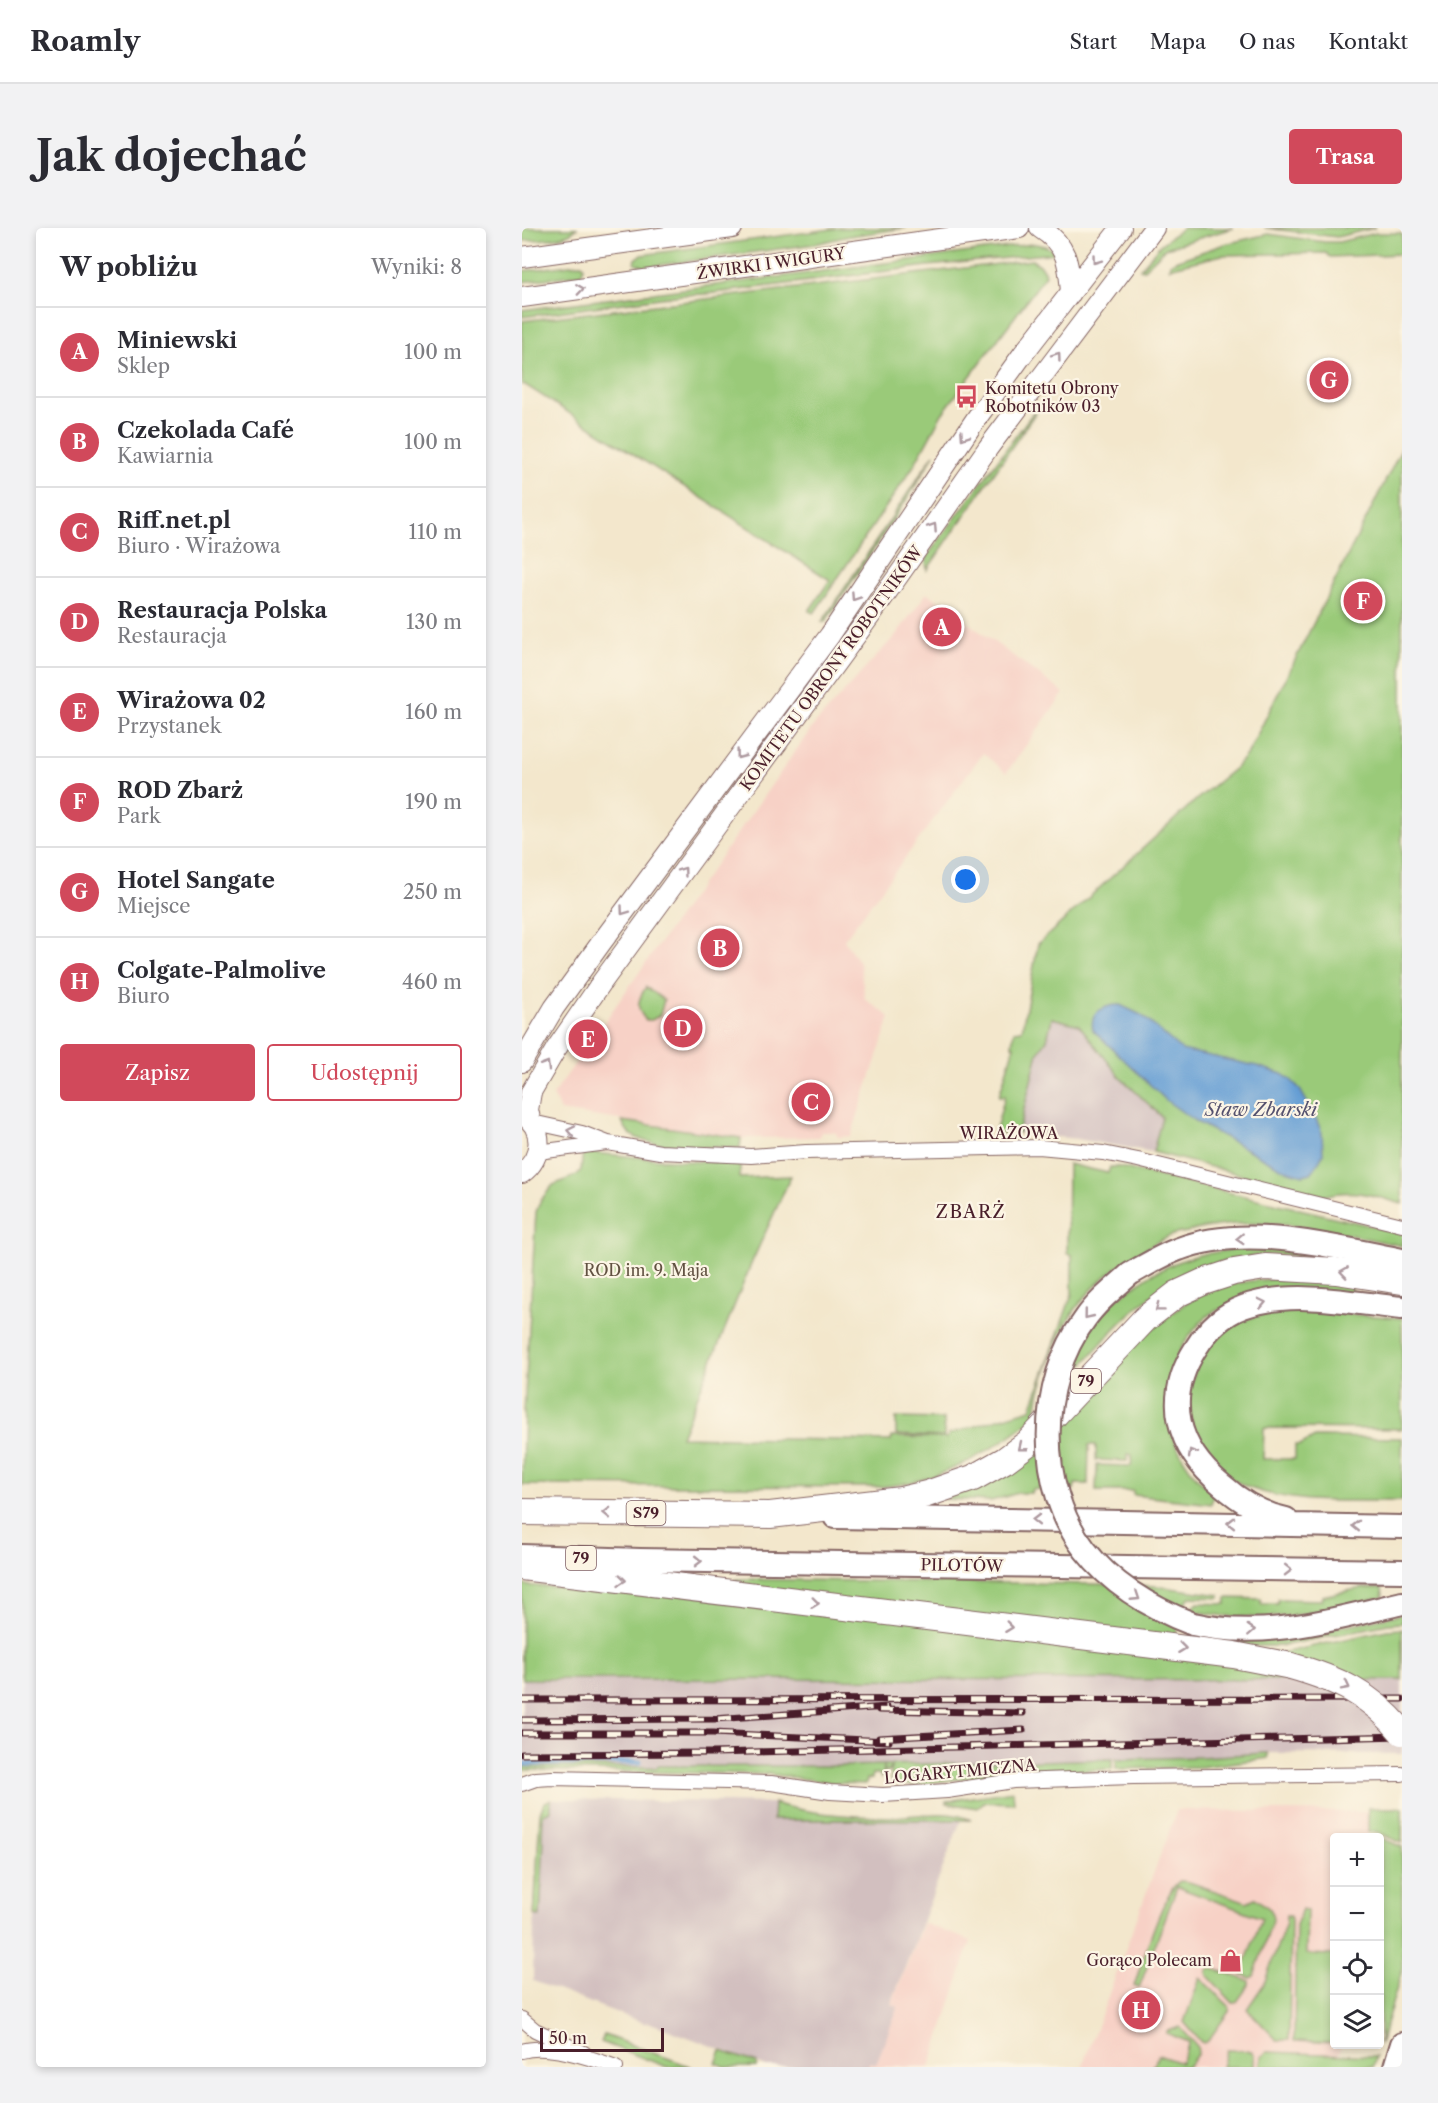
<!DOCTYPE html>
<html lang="pl">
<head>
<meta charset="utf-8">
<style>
	body { margin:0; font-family:"Libre Caslon Text",serif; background:#f2f2f3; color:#2b2b33 }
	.controls { position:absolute; right:18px; bottom:18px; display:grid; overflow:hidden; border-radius:6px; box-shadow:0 3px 9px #0003 }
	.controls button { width:54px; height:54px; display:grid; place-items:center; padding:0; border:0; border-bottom:2px solid #e1e1e2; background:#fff; color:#2b2b33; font:30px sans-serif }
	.scale { position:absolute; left:18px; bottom:15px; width:124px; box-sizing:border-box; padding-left:6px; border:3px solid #4a1f2b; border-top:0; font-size:16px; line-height:21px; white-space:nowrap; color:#4a1f2b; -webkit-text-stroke:4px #fcf5e5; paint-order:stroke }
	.you { position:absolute; left:444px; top:652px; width:21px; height:21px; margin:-15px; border:4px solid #fff; border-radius:50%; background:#1a73e8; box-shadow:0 0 0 9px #1a73e833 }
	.badge { display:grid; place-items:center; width:39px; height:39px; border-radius:50%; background:#d1495b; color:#fff; font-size:20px; font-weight:700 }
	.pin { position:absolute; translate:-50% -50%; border:3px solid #fff; box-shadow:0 2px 6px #0006 }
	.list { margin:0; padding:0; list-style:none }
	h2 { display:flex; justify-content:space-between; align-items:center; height:78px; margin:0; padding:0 24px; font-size:26px }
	h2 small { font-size:20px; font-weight:400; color:#7c7c81 }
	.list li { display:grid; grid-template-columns:39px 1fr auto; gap:18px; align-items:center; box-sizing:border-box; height:90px; padding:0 24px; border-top:2px solid #e1e1e2 }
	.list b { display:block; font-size:22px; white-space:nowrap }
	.list p { margin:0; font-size:20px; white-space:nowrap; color:#7c7c81 }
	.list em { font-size:20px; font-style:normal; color:#7c7c81 }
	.actions { display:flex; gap:12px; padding:18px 24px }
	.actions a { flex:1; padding:14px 0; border:2px solid #d1495b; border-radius:6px; text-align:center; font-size:21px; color:#d1495b }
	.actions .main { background:#d1495b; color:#fff }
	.icon { flex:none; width:33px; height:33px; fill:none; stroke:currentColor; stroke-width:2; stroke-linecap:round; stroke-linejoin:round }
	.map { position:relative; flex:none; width:880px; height:1839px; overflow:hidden; border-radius:6px }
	header { display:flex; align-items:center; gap:36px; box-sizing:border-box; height:84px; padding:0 30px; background:#fff; border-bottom:2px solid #e1e1e2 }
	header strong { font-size:28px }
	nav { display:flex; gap:33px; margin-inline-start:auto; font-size:21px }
	.intro { display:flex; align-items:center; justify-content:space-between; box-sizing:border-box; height:144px; padding:0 36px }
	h1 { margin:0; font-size:42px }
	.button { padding:15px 27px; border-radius:6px; background:#d1495b; color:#fff; font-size:21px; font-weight:700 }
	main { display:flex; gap:36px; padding:0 36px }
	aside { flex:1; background:#fff; border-radius:6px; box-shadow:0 3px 9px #0003 }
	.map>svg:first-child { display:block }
	.built { fill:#f7d1c6 }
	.industrial { fill:#d2bfbf }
	.green { fill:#9aca79; stroke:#727452; stroke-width:1.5 }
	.water { fill:#659ed4; stroke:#585e80; stroke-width:1.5 }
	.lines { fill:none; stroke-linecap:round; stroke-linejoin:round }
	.stream { stroke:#659ed4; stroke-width:5 }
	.street-casing { stroke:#856563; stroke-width:16 }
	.secondary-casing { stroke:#856563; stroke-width:22 }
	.primary-casing { stroke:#856563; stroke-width:26 }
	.highway-casing { stroke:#856563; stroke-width:28 }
	.street { stroke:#fff; stroke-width:14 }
	.secondary { stroke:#fff; stroke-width:20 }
	.primary { stroke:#fff; stroke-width:22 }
	.highway { stroke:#fff; stroke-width:26 }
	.rail-casing { stroke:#4a1f2b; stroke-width:7 }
	.rail { stroke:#fcf5e5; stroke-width:4.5; stroke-dasharray:14; stroke-linecap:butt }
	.primary-bridge-casing { stroke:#856563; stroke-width:26; stroke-linecap:butt }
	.highway-bridge-casing { stroke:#856563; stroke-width:28; stroke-linecap:butt }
	.primary-bridge { stroke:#fff; stroke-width:22 }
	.highway-bridge { stroke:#fff; stroke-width:26 }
	.oneway { stroke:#ae9aa0 }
	.labels { text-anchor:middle; stroke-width:4.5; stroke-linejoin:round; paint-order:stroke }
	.shield { fill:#fcf5e5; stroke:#7f5f63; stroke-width:1.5 }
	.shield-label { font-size:15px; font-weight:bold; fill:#4a1f2b }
	.street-label { font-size:16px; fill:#4a1f2b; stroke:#fcf5e5 }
	.poi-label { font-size:16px; fill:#4a1f2b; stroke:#fcf5e5; text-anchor:start }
	.park-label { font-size:16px; fill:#625242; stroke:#fcf5e5 }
	.water-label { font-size:18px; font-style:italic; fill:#55526f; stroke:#fcf5e5 }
	.neighbourhood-label { font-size:18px; letter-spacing:1.5px; fill:#4a1f2b; stroke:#fcf5e5 }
</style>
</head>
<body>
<header>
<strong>Roamly</strong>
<nav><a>Start</a><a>Mapa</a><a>O nas</a><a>Kontakt</a></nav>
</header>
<div class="intro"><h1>Jak dojechać</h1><a class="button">Trasa</a></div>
<main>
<aside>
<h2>W pobliżu<small>Wyniki: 8</small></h2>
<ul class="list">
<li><span class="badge">A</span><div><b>Miniewski</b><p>Sklep</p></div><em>100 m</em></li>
<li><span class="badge">B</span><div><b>Czekolada Café</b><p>Kawiarnia</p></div><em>100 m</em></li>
<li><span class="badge">C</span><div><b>Riff.net.pl</b><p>Biuro · Wirażowa</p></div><em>110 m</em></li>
<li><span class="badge">D</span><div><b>Restauracja Polska</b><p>Restauracja</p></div><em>130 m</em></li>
<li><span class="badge">E</span><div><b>Wirażowa 02</b><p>Przystanek</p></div><em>160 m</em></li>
<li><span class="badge">F</span><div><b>ROD Zbarż</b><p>Park</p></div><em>190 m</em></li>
<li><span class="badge">G</span><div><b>Hotel Sangate</b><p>Miejsce</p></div><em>250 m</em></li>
<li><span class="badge">H</span><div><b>Colgate-Palmolive</b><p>Biuro</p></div><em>460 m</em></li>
</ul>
<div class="actions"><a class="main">Zapisz</a><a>Udostępnij</a></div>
</aside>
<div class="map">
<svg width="880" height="1839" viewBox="0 0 880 1839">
	<rect width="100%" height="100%" fill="#fcf5e5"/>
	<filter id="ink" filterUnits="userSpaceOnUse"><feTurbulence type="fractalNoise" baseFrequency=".0167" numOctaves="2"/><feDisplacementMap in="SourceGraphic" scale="12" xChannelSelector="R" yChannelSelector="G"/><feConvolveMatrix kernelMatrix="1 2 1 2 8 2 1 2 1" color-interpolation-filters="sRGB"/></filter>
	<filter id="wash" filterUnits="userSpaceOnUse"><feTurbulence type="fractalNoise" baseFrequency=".008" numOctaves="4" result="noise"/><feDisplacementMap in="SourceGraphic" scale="24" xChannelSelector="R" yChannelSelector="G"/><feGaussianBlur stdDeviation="1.35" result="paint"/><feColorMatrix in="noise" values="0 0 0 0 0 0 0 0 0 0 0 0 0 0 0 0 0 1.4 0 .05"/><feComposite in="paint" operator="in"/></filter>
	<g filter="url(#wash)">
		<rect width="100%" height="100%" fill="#f3e7cc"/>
		<path class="built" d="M405 365 542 465 484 545 461 525 322 712 338 736 343 771 368 789 329 908 316 909 313 904H299L297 909 219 910 38 883 31 867 147 702 292 497 373 408Z
			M655 1582 846 1584V1609L812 1610V1816L820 1817 812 1839H560Z
			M401 1695 449 1713 408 1839H345L347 1834 354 1836 375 1779 369 1777Z"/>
		<path class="industrial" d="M530 790 557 797 598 849 640 889 631 924 555 911 496 905 516 825 525 812Z
			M0 1451 880 1452V1526L744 1525 679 1529 323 1538H136V1540L128 1539H0Z
			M29 1571 252 1575V1592H439L369 1776 376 1779 354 1836 348 1834 345 1839H245L126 1794 125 1796 11 1753 12 1687 18 1688 22 1612H20L21 1586 29 1583Z"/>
		<path class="green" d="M0 0H55C44 13 16 11 0 13Z
			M317 0H384L327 8 293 16 123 39 113 35 114 31 119 27Z
			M661 0H711L644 20 621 42 618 41 639 16Z
			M742 0H853L815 9Z
			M854 5H880V26L808 29 804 25 700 27 647 40 648 36 653 33 703 16 746 6 803 14H817Z
			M510 16C520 16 526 18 534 25L406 38 185 66 160 67 0 89V82Z
			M510 32 518 37 524 47 420 186 391 239 292 385 287 383 308 352 2 156 0 157V93Z
			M56 36H60L62 39 59 46 0 54V43Z
			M516 181 405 342 404 335 406 327 513 182Z
			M880 220V976C849 967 833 960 801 968L631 924 640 889 598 849 557 797 530 790 525 812 516 825 496 905H473L483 868H477L492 818 490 817 492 803 500 802 516 716 675 571 713 540 726 525Z
			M412 226 387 268 303 394H300Z
			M124 759 142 772 138 787 130 792H124C113 781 116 771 124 759Z
			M100 893 219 910 218 920C194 919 135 920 115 910 107 907 103 901 100 893Z
			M61 924 157 933 218 935V950L269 948 230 1034 159 1209 369 1213 370 1209 425 1210 427 1206 509 1181 550 1066V1027L545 1025 546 936 586 945 588 939H598L880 1005V1018C810 1003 736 984 665 1004 657 1005 649 1007 643 1010 632 1015 622 1022 611 1029 587 1043 562 1066 547 1091 534 1113 525 1138 518 1163 515 1172 516 1186 508 1193 463 1228 417 1254 358 1259L0 1257 2 1185 14 984 19 972 31 957 55 947 59 942Z
			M719 1020H751L803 1027 802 1032C783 1029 763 1025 743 1027 647 1034 601 1087 544 1157L555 1118 588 1075 630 1046 655 1034 677 1027Z
			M753 1051 831 1056 829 1065C798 1069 767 1073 737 1077 724 1078 708 1078 696 1082 686 1085 675 1098 669 1106 628 1158 643 1226 692 1266L689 1276 611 1267V1263H574L575 1237 609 1238 610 1227 605 1226V1233L574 1232V1217H567L566 1256H553L552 1262 510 1261 509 1265H496L469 1273 424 1271 610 1117 665 1074C692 1059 723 1052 753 1051Z
			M773 1082 880 1090V1201L742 1200 741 1231H773V1217H778L793 1209 880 1210V1273C830 1272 767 1278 721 1257 707 1251 699 1243 689 1232 686 1227 681 1222 678 1218 674 1213 673 1206 671 1200 661 1167 672 1128 700 1105 721 1088 747 1084 773 1082Z
			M374 1190 422 1191V1209L374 1207Z
			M214 1351 571 1356 633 1358 698 1367V1370L668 1369 664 1373 651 1415 760 1425 865 1402 880 1401V1452L0 1451V1357L128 1365 214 1354Z
			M840 1360H860L861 1369C797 1386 733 1398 669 1382L676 1375 704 1376 705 1370 739 1371V1376H755L756 1371 800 1372 801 1368Z
			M880 1386V1395L866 1396 760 1418H733L666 1411 667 1408 698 1413 767 1411V1409Z
			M744 1525H746V1530L679 1539 594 1541V1531L679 1529Z
			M590 1531V1541L465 1547 389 1557 372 1555 369 1551V1537L368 1543 363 1544 362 1538 361 1548 359 1550 357 1546H350V1551H345L344 1556 313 1555 246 1546 0 1542V1539H128L135 1540 136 1538H323Z
			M491 1563 492 1575 462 1574 455 1580 425 1575V1573Z
			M29 1571V1583L21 1586 20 1611 22 1612 18 1689 12 1687 18 1585 22 1575Z
			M252 1575C289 1587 333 1589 371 1589 395 1588 428 1581 449 1592H251Z
			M846 1580H880V1615L855 1604H846Z
			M846 1609H857L880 1619V1743L858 1816V1610Z
			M658 1653 667 1654 725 1674 733 1670 749 1682 751 1691 732 1748 728 1750 719 1746 740 1690 655 1659 617 1760 612 1758C620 1736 641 1663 658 1653Z
			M780 1681 785 1683 784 1726 812 1727V1815L772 1813 774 1697Z
			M764 1687 768 1688 769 1692 767 1812H755L725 1781 742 1756 764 1695Z
			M687 1741H692L727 1753V1757L714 1775H711L686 1748 685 1744Z
			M678 1750 707 1778 708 1782 686 1813 682 1815 679 1814 662 1794Z
			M658 1799 675 1818 676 1825 666 1839H631L636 1827 659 1835 667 1814 644 1805 645 1803Z
			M82 1807 170 1839H145L79 1814Z
			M705 1822 729 1823 732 1827V1839H700Z
			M199 1823 235 1835 234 1839H205L194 1835Z
			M745 1824 854 1828 851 1839H738L739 1829Z"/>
		<path class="water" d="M598 777 619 787 660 822 735 838 760 846 769 852 777 860 793 888 800 905 801 926 793 940 789 945 781 947 763 942 673 893 645 873 571 802C567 784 582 777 598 777Z"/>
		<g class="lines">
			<path class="stream" d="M0 1536 118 1534"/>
		</g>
	</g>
	<g filter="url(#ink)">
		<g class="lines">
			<defs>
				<path id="street" d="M10 894 60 905 86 915 138 924 229 928 284 924 517 919 581 925 616 932 880 997
					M16 924 85 915
					M0 1556 14 1551 30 1550 249 1555 308 1564 361 1567 425 1563 491 1553 611 1549 880 1546
					M0 1791 13 1802 62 1825
					M0 1823C24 1815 70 1830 94 1839"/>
				<path id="secondary" d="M518 0C545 17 547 35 549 65
					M0 29 210 0
					M0 69 497 0
					M0 834 32 780 79 715 308 407 454 191 501 126 599 0
					M0 886C23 900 21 930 0 945
					M8 891 6 882 9 864 34 821 80 754 348 388 466 220 632 0"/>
				<path id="primary" d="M608 1046C624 1037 640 1027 657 1021 723 995 813 1019 880 1032
					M313 1289 880 1299
					M764 1291C740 1286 718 1273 700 1257 655 1220 641 1171 674 1120 685 1102 700 1087 721 1079 770 1061 830 1075 880 1080
					M0 1328 118 1332 880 1343
					M671 1396C741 1412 811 1392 880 1375
					M873 1839 880 1816"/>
				<path id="highway" d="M0 1284 248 1287 379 1272 405 1266 451 1250 483 1232 506 1215 623 1091 655 1066 681 1054 712 1044 743 1039 814 1043 880 1053
					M0 1339 712 1427 769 1438"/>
			</defs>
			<use href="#street" class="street-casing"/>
			<use href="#secondary" class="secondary-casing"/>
			<use href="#primary" class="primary-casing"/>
			<use href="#highway" class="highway-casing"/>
			<use href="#street" class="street"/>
			<use href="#secondary" class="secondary"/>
			<use href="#primary" class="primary"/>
			<use href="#highway" class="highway"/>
			<defs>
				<path id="rail" d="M0 1472 880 1471
					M357 1482 501 1485
					M0 1492 192 1491 365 1479
					M0 1505H191L367 1513
					M357 1510 501 1502
					M0 1526 191 1525 880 1508"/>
			</defs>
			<use href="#rail" class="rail-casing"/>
			<use href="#rail" class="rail"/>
			<defs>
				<path id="primary-bridge" d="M608 1046C592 1060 575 1074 563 1091 515 1155 514 1259 563 1322 591 1358 629 1380 671 1396"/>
				<path id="highway-bridge" d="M769 1438C815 1451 849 1466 880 1504"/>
			</defs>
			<use href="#primary-bridge" class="primary-bridge-casing"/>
			<use href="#highway-bridge" class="highway-bridge-casing"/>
			<use href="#primary-bridge" class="primary-bridge"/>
			<use href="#highway-bridge" class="highway-bridge"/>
		</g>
		<defs><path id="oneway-chevron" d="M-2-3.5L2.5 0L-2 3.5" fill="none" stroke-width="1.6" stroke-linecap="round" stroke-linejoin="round" transform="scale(1.5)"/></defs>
		<g class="oneway">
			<use href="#oneway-chevron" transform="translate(574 32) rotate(126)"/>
			<use href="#oneway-chevron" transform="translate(58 61) rotate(-8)"/>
			<use href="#oneway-chevron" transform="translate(535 128) rotate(-54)"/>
			<use href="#oneway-chevron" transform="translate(442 208) rotate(124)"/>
			<use href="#oneway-chevron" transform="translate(411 299) rotate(-56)"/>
			<use href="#oneway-chevron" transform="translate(333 369) rotate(124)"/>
			<use href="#oneway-chevron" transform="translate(218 527) rotate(127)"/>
			<use href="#oneway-chevron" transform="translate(161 643) rotate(-54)"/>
			<use href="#oneway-chevron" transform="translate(102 683) rotate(126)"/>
			<use href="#oneway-chevron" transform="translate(24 837) rotate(-59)"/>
			<use href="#oneway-chevron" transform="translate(49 903) rotate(-169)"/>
			<use href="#oneway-chevron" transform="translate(718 1011) rotate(177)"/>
			<use href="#oneway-chevron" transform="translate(822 1044) rotate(-172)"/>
			<use href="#oneway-chevron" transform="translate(740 1075) rotate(-12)"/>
			<use href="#oneway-chevron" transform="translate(637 1080) rotate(143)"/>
			<use href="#oneway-chevron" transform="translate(566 1087) rotate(129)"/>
			<use href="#oneway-chevron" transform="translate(500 1219) rotate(141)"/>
			<use href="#oneway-chevron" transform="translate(670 1225) rotate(-121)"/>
			<use href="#oneway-chevron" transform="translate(85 1285) rotate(-179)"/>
			<use href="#oneway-chevron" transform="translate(514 1292) rotate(-179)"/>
			<use href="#oneway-chevron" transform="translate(709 1295) rotate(-179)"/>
			<use href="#oneway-chevron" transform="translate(834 1298) rotate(-179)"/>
			<use href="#oneway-chevron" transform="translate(176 1333) rotate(1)"/>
			<use href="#oneway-chevron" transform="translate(766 1342) rotate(1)"/>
			<use href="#oneway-chevron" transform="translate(100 1352) rotate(6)"/>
			<use href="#oneway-chevron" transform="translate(614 1369) rotate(33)"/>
			<use href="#oneway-chevron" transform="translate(293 1375) rotate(7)"/>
			<use href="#oneway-chevron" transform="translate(487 1399) rotate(7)"/>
			<use href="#oneway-chevron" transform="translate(729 1402) rotate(-3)"/>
			<use href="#oneway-chevron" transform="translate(660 1420) rotate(7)"/>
			<use href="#oneway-chevron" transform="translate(824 1458) rotate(27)"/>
		</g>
	</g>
	<defs>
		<symbol id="bus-bare" viewBox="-9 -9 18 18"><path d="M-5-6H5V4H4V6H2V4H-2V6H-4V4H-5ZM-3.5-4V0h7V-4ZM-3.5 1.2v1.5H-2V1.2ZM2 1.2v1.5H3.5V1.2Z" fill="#d1495b" stroke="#fcf5e5" stroke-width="2.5" paint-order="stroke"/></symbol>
		<symbol id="shop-bare" viewBox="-9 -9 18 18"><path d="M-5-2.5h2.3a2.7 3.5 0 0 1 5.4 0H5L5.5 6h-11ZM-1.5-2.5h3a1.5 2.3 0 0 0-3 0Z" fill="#d1495b" stroke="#fcf5e5" stroke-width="2.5" paint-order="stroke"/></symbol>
	</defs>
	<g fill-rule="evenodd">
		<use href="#bus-bare" x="428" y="152" width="33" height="33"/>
		<use href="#shop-bare" x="692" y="1716" width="33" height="33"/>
	</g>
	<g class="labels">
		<g class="shield">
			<rect x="549" y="1141" width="30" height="24" rx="4.5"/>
			<rect x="104.5" y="1273" width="39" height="24" rx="4.5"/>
			<rect x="44" y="1318" width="30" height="24" rx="4.5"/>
		</g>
		<g class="shield-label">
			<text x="564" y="1158">79</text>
			<text x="124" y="1290">S79</text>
			<text x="59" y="1335">79</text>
		</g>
		<g class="street-label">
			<text transform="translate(249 35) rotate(-8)" y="6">ŻWIRKI I WIGURY</text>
			<text transform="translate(309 440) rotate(-54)" y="6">KOMITETU OBRONY ROBOTNIKÓW</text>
			<text x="487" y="911">WIRAŻOWA</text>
			<text transform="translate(440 1337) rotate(1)" y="6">PILOTÓW</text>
			<text transform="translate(438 1543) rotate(-5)" y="6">LOGARYTMICZNA</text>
		</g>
		<g class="poi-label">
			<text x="463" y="166">Komitetu Obrony<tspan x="463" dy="18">Robotników 03</tspan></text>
			<text x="690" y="1738" text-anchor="end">Gorąco Polecam</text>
		</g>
		<g class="park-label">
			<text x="124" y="1048">ROD im. 9. Maja</text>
		</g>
		<g class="water-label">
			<text x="739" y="888">Staw Zbarski</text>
		</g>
		<g class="neighbourhood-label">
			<text x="449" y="990">ZBARŻ</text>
		</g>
	</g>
</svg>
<div class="controls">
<button>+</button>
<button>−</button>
<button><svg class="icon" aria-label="locate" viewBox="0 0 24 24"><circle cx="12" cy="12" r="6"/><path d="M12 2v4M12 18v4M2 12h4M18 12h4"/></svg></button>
<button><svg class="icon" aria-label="layers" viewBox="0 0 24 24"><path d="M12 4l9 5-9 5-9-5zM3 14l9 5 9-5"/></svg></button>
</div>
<div class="scale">50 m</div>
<div class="you"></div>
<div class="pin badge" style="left:420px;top:399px">A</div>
<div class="pin badge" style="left:198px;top:720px">B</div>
<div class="pin badge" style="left:289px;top:874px">C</div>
<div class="pin badge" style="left:161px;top:800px">D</div>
<div class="pin badge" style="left:66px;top:811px">E</div>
<div class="pin badge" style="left:841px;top:373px">F</div>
<div class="pin badge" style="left:807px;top:152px">G</div>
<div class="pin badge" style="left:619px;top:1782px">H</div>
</div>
</main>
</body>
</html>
